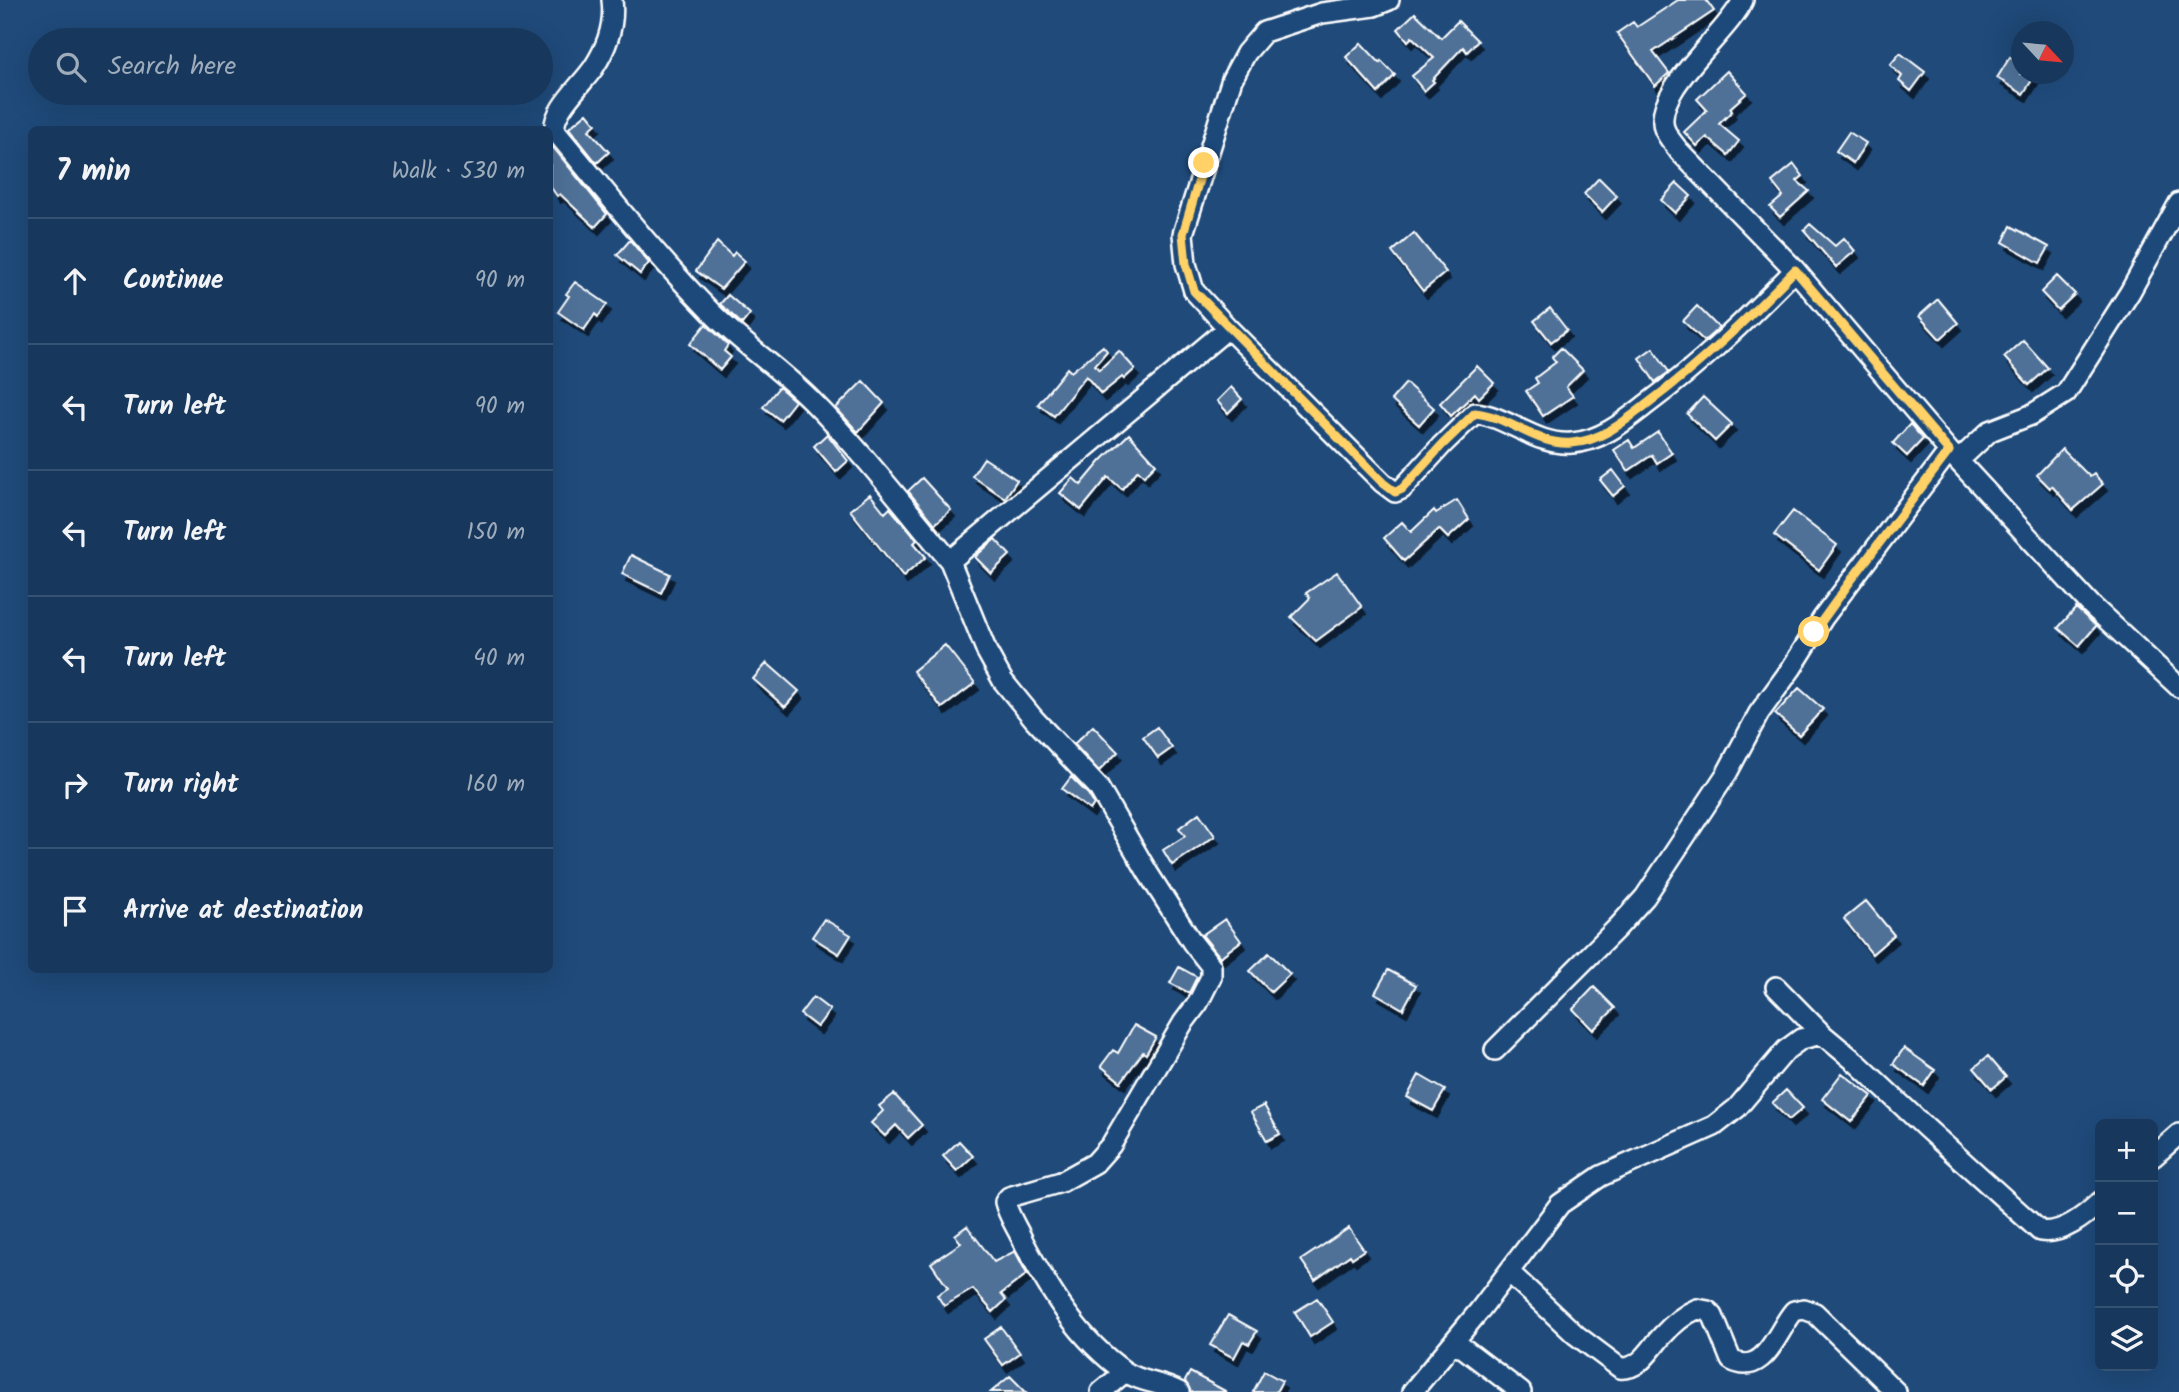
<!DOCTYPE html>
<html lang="en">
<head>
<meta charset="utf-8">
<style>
	body { margin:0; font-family:Kalam,sans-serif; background:#203f62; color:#f1f3f6 }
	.controls { position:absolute; right:21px; bottom:21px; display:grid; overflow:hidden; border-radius:10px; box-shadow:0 7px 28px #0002 }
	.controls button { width:63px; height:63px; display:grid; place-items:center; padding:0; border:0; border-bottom:2px solid #365272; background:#17385c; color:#f1f3f6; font:35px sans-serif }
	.compass { position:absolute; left:2011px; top:21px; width:63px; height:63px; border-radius:50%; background:#17385c; box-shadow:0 7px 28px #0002; rotate:116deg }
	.stop { position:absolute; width:21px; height:21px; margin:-16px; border:5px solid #ffd166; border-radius:50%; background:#fff }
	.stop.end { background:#ffd166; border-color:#fff; box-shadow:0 2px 7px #0008 }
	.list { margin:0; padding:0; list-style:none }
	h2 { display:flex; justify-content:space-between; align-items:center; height:91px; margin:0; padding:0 28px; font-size:30px }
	h2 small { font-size:23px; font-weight:400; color:#9eacbb }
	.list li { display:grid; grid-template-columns:46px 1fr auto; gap:21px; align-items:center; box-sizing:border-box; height:126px; padding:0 28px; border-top:2px solid #365272 }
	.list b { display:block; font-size:26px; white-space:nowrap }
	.list em { font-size:23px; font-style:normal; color:#9eacbb }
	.icon { flex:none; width:38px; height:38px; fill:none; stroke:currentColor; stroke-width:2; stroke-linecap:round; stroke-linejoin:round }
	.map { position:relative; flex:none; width:2179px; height:1392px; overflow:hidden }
	.search { position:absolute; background:#17385c; box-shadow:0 7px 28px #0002; left:28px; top:28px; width:525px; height:77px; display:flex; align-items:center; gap:18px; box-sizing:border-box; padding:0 24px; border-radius:38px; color:#9eacbb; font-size:26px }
	.panel { position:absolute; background:#17385c; box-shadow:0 7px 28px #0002; left:28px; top:126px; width:525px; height:847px; border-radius:10px }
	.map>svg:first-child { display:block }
	.building { fill:#507197; stroke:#fff; stroke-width:2; filter:url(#shadow) }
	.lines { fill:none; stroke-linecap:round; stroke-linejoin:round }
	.minor-casing { stroke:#fff; stroke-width:24 }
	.minor { stroke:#1f4a7a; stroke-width:19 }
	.route { stroke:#ffd166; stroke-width:9 }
</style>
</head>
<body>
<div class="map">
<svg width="2179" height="1392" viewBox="0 0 2179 1392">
	<defs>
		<filter id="shadow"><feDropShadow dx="4" dy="7" stdDeviation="0" flood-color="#0009"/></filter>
	</defs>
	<rect width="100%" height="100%" fill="#1f4a7a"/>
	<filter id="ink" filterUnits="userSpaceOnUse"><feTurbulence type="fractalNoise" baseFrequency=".0143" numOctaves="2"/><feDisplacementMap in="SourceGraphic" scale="14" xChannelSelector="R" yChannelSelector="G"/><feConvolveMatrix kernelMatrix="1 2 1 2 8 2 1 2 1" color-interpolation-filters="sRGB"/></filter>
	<g filter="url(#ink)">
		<path class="building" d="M1678 0H1706L1714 11 1653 52 1669 73 1655 86 1617 33 1633 22 1637 27Z
			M1415 13 1441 38 1458 21 1478 41 1467 52 1463 47 1432 80 1434 82 1424 91 1412 76 1434 58 1412 37 1408 41 1398 29Z
			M1361 43 1380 63 1381 61 1395 75 1378 93 1346 57Z
			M1900 53 1925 72 1911 91 1899 81 1902 76 1890 65Z
			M2010 57 2021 65V74H2036L2023 94 1997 78Z
			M1727 71 1747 93 1730 108 1732 111 1719 124 1739 141 1728 155 1707 137 1697 146 1684 132 1707 110 1697 99Z
			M587 113 596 124 589 130 609 152 597 163 569 128Z
			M1849 132 1866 143 1853 163 1836 151Z
			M553 147 607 214 595 227 560 194 557 196 550 186V150Z
			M1794 164 1803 176 1797 181 1809 191 1780 217 1770 207 1783 196 1772 182Z
			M1599 178 1617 196 1602 212 1584 194Z
			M1677 183 1691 196 1675 213 1661 200Z
			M1810 224 1835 246 1844 238 1855 251 1836 267 1804 230Z
			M2011 226 2049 247 2040 263 2003 242Z
			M1414 233 1446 272 1423 291 1392 252Z
			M630 240 649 263 640 274 617 255Z
			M717 242 732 256 735 252 745 261 721 289 696 271Z
			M2057 276 2075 294 2058 310 2041 292Z
			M575 282 607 304 598 317 595 314 584 330 558 312 569 296 566 294Z
			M728 295 750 314 742 324 720 304Z
			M1938 299 1958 323 1940 339 1919 316Z
			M1697 306 1719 328 1704 341 1683 321Z
			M1550 308 1567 330 1551 342 1534 321Z
			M706 324 728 345 724 351 731 357 720 370 690 344Z
			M2023 340 2048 368 2029 385 2004 357Z
			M1103 346 1107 351 1095 365 1099 370 1119 351 1135 369 1124 379 1122 377 1101 394 1086 376 1054 416 1038 404 1067 368 1071 372Z
			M1561 348 1583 370 1566 387 1573 396 1543 416 1526 391 1538 383 1535 378 1556 362 1552 357Z
			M1653 348 1669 372 1655 382 1639 358Z
			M1477 366 1494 383 1479 398 1475 393 1451 416 1440 403Z
			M863 381 884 403 858 432 836 408Z
			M1406 383 1434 408 1419 425 1391 400Z
			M779 387 795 401 780 420 763 407Z
			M1231 387 1242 399 1228 413 1217 401Z
			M1703 397 1732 424 1715 441 1687 414Z
			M1910 424 1923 439 1907 456 1893 443Z
			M1658 432 1672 453 1657 463 1652 455 1628 471 1614 450 1629 440 1634 448Z
			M827 434 848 461 836 472 814 446Z
			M1129 434 1156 464 1144 476 1138 470 1122 489 1108 477 1081 510 1060 493 1073 478 1081 485 1101 461Z
			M2062 449 2090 477 2094 474 2103 484 2073 510 2052 486 2050 488 2037 475Z
			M984 458 1017 480 1005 498 972 476Z
			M1613 470 1625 486 1613 496 1600 480Z
			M922 478 951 510 935 524 908 491Z
			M870 494 885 513 890 508 917 540 914 543 926 557 903 577 850 510Z
			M1457 500 1469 519 1448 538 1439 529 1404 561 1384 538 1402 522 1411 532 1434 510 1436 513Z
			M1793 511 1837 545 1819 570 1774 535Z
			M995 539 1010 555 991 573 975 557Z
			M631 555 670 574 661 593 622 574Z
			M1337 572 1362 607 1316 641 1291 617 1310 598 1306 593Z
			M2076 608 2096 626 2079 646 2058 628Z
			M945 645 975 683 942 708 913 671Z
			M767 663 799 691 785 707 753 679Z
			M1799 688 1823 709 1799 735 1775 714Z
			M1093 726 1118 752 1099 771 1074 744Z
			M1157 727 1172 748 1158 758 1143 737Z
			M1071 777 1088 794 1094 804 1090 810 1062 789Z
			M1199 813 1215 836 1172 865 1163 850 1185 836 1179 828Z
			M1866 901 1894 935 1872 954 1844 919Z
			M824 919 851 935 839 954 812 937Z
			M1225 919 1241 941 1220 957 1202 935Z
			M1269 953 1290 974 1271 992 1250 971Z
			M1179 967 1197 977 1189 993 1170 983Z
			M1388 970 1416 985 1403 1009 1375 993Z
			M1594 987 1615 1008 1593 1030 1573 1009Z
			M813 997 830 1010 817 1027 800 1014Z
			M1134 1025 1156 1037 1146 1054 1143 1052 1121 1082 1101 1066 1113 1050 1118 1053Z
			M1904 1048 1935 1070 1924 1086 1893 1064Z
			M1988 1056 2006 1077 1992 1089 1974 1068Z
			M1842 1073 1872 1096 1851 1122 1822 1099Z
			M1419 1075 1445 1090 1433 1111 1407 1097Z
			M1786 1090 1803 1108 1789 1120 1772 1103Z
			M894 1094 922 1125 908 1138 896 1125 885 1136 871 1123 883 1111 879 1106Z
			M1264 1105 1280 1134 1267 1141 1251 1112Z
			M959 1141 973 1156 957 1171 943 1156Z
			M967 1226 994 1262 1015 1251 1027 1274 1001 1294 1006 1300 993 1312 973 1289 944 1306 937 1295 948 1288 931 1263 961 1243 955 1235Z
			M1349 1228 1364 1250 1352 1258 1350 1255 1315 1280 1301 1260Z
			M1317 1298 1333 1322 1310 1337 1295 1312Z
			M1228 1315 1257 1331 1249 1344 1243 1341 1234 1358 1210 1345Z
			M1001 1327 1020 1353 1003 1365 984 1339Z
			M1264 1371 1282 1381 1276 1392H1253Z
			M1190 1372 1227 1392H1191L1185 1381Z
			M1010 1376 1026 1392H991Z"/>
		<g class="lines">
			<defs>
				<path id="minor" d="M612 0C615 24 607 47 594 67 583 84 551 111 555 131 606 192 655 255 711 312 742 344 779 368 811 400 861 450 904 506 950 561L1228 328 1194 291 1186 264 1183 234 1232 79 1246 53 1264 32 1322 13 1374 6 1389 0
					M1743 0C1727 35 1653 89 1664 128 1667 137 1674 144 1679 151L1795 270 1949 451 2091 605 2179 687
					M1228 328 1383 483 1395 492 1402 489 1442 445 1475 413C1508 416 1535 446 1572 443 1601 441 1625 421 1647 404 1701 364 1748 318 1795 270
					M1958 461 1990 431 2031 415 2066 393 2130 292 2179 203
					M950 561 987 652 1003 681 1034 719 1098 787 1148 873 1192 942 1211 966V977L1198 1003 1183 1023 1111 1145 1095 1163 1061 1182 1009 1197 1005 1202C1008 1215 1017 1228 1023 1241 1049 1290 1078 1339 1124 1371 1141 1383 1162 1382 1179 1392
					M1776 987 1822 1034
					M1495 1050 1618 927 1645 897 1727 773 1759 713 1791 669 1823 618 1949 451
					M2153 1157 2179 1134
					M1509 1272 1576 1335 1620 1368C1640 1370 1650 1349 1662 1336 1671 1326 1685 1314 1697 1309L1708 1311 1713 1316 1731 1360C1765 1378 1777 1330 1794 1311L1804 1309 1815 1313 1896 1392
					M1454 1341 1521 1392
					M1101 1392 1125 1372
					M1412 1392 1479 1311 1560 1204 1601 1176 1714 1126 1737 1108 1786 1050 1801 1039 1822 1034 1858 1064 1926 1128 2040 1231C2062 1235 2085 1216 2100 1202"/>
			</defs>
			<use href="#minor" class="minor-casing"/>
			<use href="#minor" class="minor"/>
		</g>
	</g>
	<g class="lines" filter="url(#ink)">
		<path class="route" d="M1204 163 1183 234 1186 264 1194 291 1383 483 1395 492 1402 489 1442 445 1475 413C1509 416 1536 446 1572 443 1601 441 1625 421 1647 404 1701 364 1748 318 1795 270L1949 451 1852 579 1814 632"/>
	</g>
</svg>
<div class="controls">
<button>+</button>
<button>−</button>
<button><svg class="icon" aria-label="locate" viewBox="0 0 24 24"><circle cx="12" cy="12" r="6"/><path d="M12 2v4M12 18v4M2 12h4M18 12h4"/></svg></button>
<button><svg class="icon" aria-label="layers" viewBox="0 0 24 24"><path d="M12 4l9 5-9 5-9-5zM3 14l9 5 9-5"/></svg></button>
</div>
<svg class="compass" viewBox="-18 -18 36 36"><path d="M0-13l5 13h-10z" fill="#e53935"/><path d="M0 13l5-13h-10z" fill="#9eacbb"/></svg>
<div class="stop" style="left:1814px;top:632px"></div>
<div class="stop end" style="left:1204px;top:163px"></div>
<div class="search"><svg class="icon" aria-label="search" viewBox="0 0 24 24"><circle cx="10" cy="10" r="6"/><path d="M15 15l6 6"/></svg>Search here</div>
<section class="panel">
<h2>7 min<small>Walk · 530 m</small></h2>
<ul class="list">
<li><svg class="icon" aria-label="ahead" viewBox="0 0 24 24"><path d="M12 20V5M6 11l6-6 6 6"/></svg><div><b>Continue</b></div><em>90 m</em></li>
<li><svg class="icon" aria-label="left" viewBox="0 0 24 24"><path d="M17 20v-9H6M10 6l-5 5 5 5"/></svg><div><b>Turn left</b></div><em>90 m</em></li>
<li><svg class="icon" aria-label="left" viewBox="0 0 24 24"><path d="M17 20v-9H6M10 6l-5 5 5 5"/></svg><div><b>Turn left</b></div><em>150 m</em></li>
<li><svg class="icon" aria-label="left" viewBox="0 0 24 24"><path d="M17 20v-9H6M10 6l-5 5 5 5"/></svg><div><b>Turn left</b></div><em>40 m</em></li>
<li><svg class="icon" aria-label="right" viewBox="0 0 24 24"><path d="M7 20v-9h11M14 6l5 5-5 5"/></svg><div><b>Turn right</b></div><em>160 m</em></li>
<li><svg class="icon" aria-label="arrive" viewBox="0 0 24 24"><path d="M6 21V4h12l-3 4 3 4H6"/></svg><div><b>Arrive at destination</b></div></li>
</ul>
</section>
</div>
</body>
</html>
